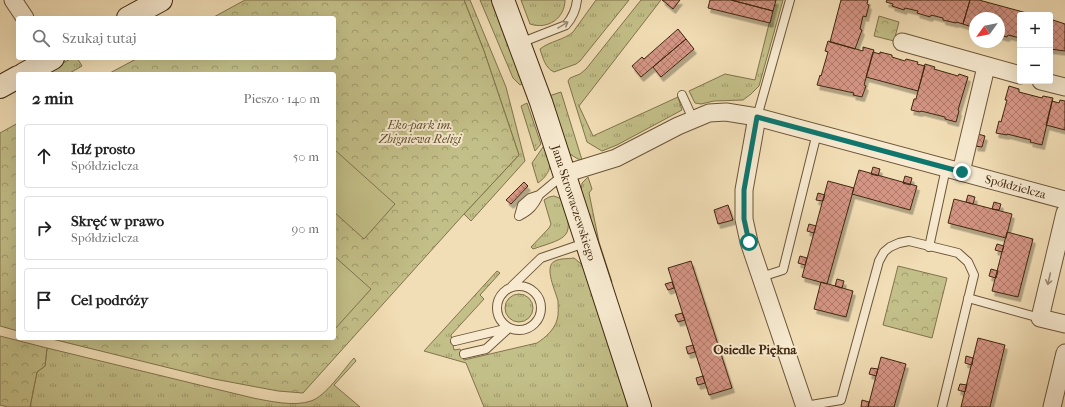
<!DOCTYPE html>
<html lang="pl">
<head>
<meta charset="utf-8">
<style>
	body { margin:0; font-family:"IM FELL French Canon",serif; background:#f2f2f2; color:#222 }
	.controls { position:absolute; right:12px; top:12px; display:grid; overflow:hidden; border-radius:4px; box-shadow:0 4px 16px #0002 }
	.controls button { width:36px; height:36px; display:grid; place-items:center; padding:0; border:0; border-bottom:1px solid #e0e0e0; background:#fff; color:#222; font:20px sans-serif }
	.compass { position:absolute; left:969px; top:12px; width:36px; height:36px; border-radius:50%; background:#fff; box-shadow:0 4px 16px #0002; rotate:237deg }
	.stop { position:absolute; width:12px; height:12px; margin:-9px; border:3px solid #0f766e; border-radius:50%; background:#fff }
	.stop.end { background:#0f766e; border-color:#fff; box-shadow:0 1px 4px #0008 }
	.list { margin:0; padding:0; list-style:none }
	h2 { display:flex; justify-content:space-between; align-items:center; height:52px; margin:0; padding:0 16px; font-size:17px }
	h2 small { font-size:13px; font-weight:400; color:#767676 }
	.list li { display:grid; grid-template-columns:26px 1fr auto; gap:12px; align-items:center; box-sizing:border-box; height:64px; margin:0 8px 8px; padding:0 8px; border:1px solid #e0e0e0; border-radius:4px }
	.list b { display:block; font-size:15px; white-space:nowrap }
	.list p { margin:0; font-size:13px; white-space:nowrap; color:#767676 }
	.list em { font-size:13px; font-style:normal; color:#767676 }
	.icon { flex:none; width:22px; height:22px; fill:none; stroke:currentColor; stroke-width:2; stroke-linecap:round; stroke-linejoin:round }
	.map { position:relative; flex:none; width:1065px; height:407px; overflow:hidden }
	.search { position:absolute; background:#fff; box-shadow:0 4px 16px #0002; left:16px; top:16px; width:320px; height:44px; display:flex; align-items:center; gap:10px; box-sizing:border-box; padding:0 14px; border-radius:4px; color:#767676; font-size:15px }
	.panel { position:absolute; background:#fff; box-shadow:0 4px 16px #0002; left:16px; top:72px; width:320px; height:268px; border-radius:4px }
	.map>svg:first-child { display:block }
	.grass { fill:url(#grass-tufts); stroke:#82734c }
	.forest { fill:url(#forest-crowns); stroke:#82734c }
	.pitch { fill:#c3bf88; stroke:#82734c }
	.building { fill:url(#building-cross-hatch); stroke:#40270f; filter:url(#shadow) }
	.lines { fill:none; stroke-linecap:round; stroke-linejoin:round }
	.lane-casing { stroke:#6c5539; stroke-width:10 }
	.street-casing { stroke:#6c5539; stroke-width:19 }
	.secondary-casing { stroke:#40270f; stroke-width:24 }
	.lane { stroke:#f7ead0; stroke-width:8 }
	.street { stroke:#f7ead0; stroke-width:17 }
	.secondary { stroke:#f7ead0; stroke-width:22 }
	.oneway { stroke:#9c8870 }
	.route { stroke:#0f766e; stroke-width:5 }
	.labels { text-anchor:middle; stroke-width:4; stroke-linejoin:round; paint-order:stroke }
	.park-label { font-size:12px; font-style:italic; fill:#614d2d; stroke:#f7ead0 }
	.street-label { font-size:12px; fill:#40270f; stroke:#f7ead0 }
	.neighbourhood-label { font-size:13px; font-weight:bold; fill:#40270f; stroke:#f7ead0 }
</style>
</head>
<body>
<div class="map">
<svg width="1065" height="407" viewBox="0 0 1065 407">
	<defs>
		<pattern id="grass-tufts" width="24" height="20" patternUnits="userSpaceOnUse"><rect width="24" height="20" fill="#c3bf88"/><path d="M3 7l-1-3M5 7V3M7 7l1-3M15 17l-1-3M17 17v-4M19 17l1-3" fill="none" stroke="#a09b6e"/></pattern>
		<pattern id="forest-crowns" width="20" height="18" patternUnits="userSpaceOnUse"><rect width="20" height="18" fill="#c3bf88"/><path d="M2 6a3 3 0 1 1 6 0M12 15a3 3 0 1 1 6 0" fill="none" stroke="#a09b6e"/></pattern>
		<pattern id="building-cross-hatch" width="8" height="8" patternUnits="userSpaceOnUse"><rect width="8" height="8" fill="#d59585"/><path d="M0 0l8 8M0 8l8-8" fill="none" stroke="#ae7a6b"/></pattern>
		<filter id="shadow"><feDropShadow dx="2.5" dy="4.5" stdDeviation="0" flood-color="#0004"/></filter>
	</defs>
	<rect width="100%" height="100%" fill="#f2deb6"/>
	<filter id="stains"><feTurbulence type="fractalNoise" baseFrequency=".005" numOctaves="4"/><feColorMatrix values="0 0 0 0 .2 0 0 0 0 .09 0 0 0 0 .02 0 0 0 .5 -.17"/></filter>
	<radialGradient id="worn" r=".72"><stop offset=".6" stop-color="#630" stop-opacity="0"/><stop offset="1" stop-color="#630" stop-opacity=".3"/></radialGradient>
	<path class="grass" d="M464 0H470L506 87 525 161 471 221 464 214 519 155 484 51Z
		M480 0H493L524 83 520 85 513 78Z
		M521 0H565C565 18 548 30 530 24Z
		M596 0H629L580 61 576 64 554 72C545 68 543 58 540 49 550 41 564 40 573 32Z
		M641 0H661L579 106 593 136 678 97 682 110 617 145 602 151 587 142 568 81 570 78 580 74 586 69Z
		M775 0H783L759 86 751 94 743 100 714 101 701 104 695 103 689 91 725 74 755 80Z
		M72 58H77L82 66 68 74H43Z
		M561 92 582 160 578 159 568 153 549 96Z
		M527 103 541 144 535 151 521 106Z
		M546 145C552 161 553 172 538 183L532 163 543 147Z
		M588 177 592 189 589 193 599 242 612 282 609 279 581 194 582 183Z
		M554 196 562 199C575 238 569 237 533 249L531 247 549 228 551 224 544 200 549 197Z
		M574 258 585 267 630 407H484L466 363 424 351 497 271 500 273 480 295 484 299 451 335 454 350 460 349 464 360 537 343C546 337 554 330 557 320 559 314 558 307 558 301 556 292 543 266 555 261 561 258 568 259 574 258Z
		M505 308a14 14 0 1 1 28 0a14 14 0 1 1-28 0Z
		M47 348 253 398C269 401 294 407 311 401 326 396 343 370 354 358L356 361 334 385 360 407H30L37 372 45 366Z"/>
	<path class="forest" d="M245 0H464L484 51 519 155 464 214 303 393 278 391 214 379 48 338H334V74H108L138 58H334V18H212Z
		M879 16 899 22 894 41 874 36Z
		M18 123V331L0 326V133Z
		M898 266 947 278 932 338 883 325Z
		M0 336 47 348 45 366 37 372 30 407H8L0 405Z"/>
	<path class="pitch" d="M336 151 395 204 364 239 334 212V153Z
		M334 256 371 289 334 330Z"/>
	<path class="building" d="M662 0H680L673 9Z
		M710 0H731L773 11 770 23 708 8Z
		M731 0H776L773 11Z
		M841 0H868L867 4 869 5 866 17 863 16 860 29 862 30 855 49 830 42Z
		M887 0H970L963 24 956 22V23L943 20V18L931 15 930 17 917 13 918 11 905 8 904 10 892 6 893 4 886 2Z
		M970 0H979L1034 15H1020V38L1008 35 1007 37 999 35V18H975V28L963 24Z
		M1050 19 1065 24V51L1050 49Z
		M678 29 686 39 641 77 632 66 642 57 644 59Z
		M686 39 694 49 661 77 653 67Z
		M828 41 863 51V47L874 50 864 85 866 86 862 97 853 95 854 93 817 85 820 75 821 76 828 52 825 51Z
		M873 52 880 54V52L892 55V57L905 61 906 59 918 62 917 64 925 66 918 91 866 77Z
		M925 64 935 67 934 69 958 76 959 74 968 77 958 110 959 111 956 122 945 119V117L921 111 920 112 911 110 914 99H916Z
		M1009 86 1019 89V92L1042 98 1043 96 1053 98 1042 145 1030 142 1031 140 1007 134V135L996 133 999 121 1001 122 1007 100H1005Z
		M1060 100 1065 101V130L1046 125 1052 101 1059 103Z
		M978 134 985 136 982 147 975 146Z
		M873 167 880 169 878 176 871 174Z
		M859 170 917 186 910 210 852 194Z
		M905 176 912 178 910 185 903 183Z
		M828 181 854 188 827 284 802 277Z
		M524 182 528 186 511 204 506 200Z
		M818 193 825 195 823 201 816 200Z
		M968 195 975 197 973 204 966 202Z
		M954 199 1012 214 1006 238 948 223Z
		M994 202 1001 204 999 210 992 209Z
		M728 205 733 220 718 224 714 210Z
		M809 224 816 226 814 233 807 231Z
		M1007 232 1033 239 1018 297 992 291Z
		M997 244 1004 246 1002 252 995 250Z
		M800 256 807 258 805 265 798 263Z
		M691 261 732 388 709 395 668 268Z
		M991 269 998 271 996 278 989 276Z
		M837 279 844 281 842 288 835 286Z
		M672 282 674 288 668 290 665 284Z
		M821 282 853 291 846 317 814 309Z
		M682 313 685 320 678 322 675 315Z
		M978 338 1005 345 990 407H961Z
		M693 345 695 352 688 354 686 347Z
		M966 356 973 358 972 365 965 363Z
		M881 357 906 364 894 407H868Z
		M871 368 878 369 876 376 869 374Z
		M703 376 705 383 698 385 696 378Z
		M960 384 967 385 965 392 958 390Z
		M862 400 869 402 868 407H861Z"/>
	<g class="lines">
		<defs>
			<path id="lane" d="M520 43 566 25C573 17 576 10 577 0
				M682 95 693 119
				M757 117 790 0
				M519 216 522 205 530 198 539 195 563 175
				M519 216C529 211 534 206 539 195
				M929 247 946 168
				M761 277 783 270 817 133
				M497 308a22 22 0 1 1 44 0a22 22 0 1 1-44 0Z
				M512 286 541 258 585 243
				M968 298 1040 318
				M455 341 509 328
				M464 354 486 349 509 328
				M805 406 841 400 879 261 884 252 890 247 899 243 909 241 958 253 968 262 974 275 942 407"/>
			<g id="street">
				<path d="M13 0 25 18"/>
				<path d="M902 42 1020 75"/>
				<path d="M1041 81 1065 87"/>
				<path d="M757 117 744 190V219L749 242 805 407"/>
				<path d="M961 172 986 67"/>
				<path id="s1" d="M564 174 616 158 678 126 709 113 726 112 757 117 1065 200"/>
				<path d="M1065 213 1040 318 1065 324"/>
				<path d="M1052 407 1065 353"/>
			</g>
			<g id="secondary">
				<path id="s2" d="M503 0 541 102 640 407"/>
				<path d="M128 18 161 0"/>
				<path d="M24 74 53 58"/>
				<path d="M0 87 18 77"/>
			</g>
		</defs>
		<use href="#lane" class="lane-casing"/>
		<use href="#street" class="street-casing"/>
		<use href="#secondary" class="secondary-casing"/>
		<use href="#lane" class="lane"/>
		<use href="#street" class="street"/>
		<use href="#secondary" class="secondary"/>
	</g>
	<defs><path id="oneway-shaft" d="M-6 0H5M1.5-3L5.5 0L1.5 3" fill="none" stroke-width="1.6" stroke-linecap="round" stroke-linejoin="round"/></defs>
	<g class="oneway">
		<use href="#oneway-shaft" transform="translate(563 25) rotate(-31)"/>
		<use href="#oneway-shaft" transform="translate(1049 279) rotate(103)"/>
	</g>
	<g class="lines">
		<path class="route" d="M749 242 744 219V190L757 117 962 172"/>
	</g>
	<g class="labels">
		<g class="park-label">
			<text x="420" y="129">Eko-park im.<tspan x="420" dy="14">Zbigniewa Religi</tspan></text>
		</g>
		<g class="street-label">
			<text dy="4" stroke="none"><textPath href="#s1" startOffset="474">Spółdzielcza</textPath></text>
			<text dy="4" stroke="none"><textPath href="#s2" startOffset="215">Jana Skrowaczewskiego</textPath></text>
		</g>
		<g class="neighbourhood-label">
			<text x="755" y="354">Osiedle Piękna</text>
		</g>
	</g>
	<rect width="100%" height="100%" filter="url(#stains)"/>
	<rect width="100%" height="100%" fill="url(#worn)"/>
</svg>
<div class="controls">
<button>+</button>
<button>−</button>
</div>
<svg class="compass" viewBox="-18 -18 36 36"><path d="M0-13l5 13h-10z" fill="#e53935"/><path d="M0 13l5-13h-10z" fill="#767676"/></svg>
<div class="stop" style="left:749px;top:242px"></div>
<div class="stop end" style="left:962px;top:172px"></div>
<div class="search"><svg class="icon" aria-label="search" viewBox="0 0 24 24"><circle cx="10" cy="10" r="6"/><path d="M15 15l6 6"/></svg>Szukaj tutaj</div>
<section class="panel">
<h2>2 min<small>Pieszo · 140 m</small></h2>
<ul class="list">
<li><svg class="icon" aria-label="ahead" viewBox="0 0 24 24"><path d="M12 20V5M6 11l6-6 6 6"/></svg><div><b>Idź prosto</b><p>Spółdzielcza</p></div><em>50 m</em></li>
<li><svg class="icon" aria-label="right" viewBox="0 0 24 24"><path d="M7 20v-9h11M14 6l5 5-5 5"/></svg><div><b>Skręć w prawo</b><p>Spółdzielcza</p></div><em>90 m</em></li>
<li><svg class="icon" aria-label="arrive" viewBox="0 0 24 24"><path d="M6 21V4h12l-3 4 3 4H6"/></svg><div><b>Cel podróży</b></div></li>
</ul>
</section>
</div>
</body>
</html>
